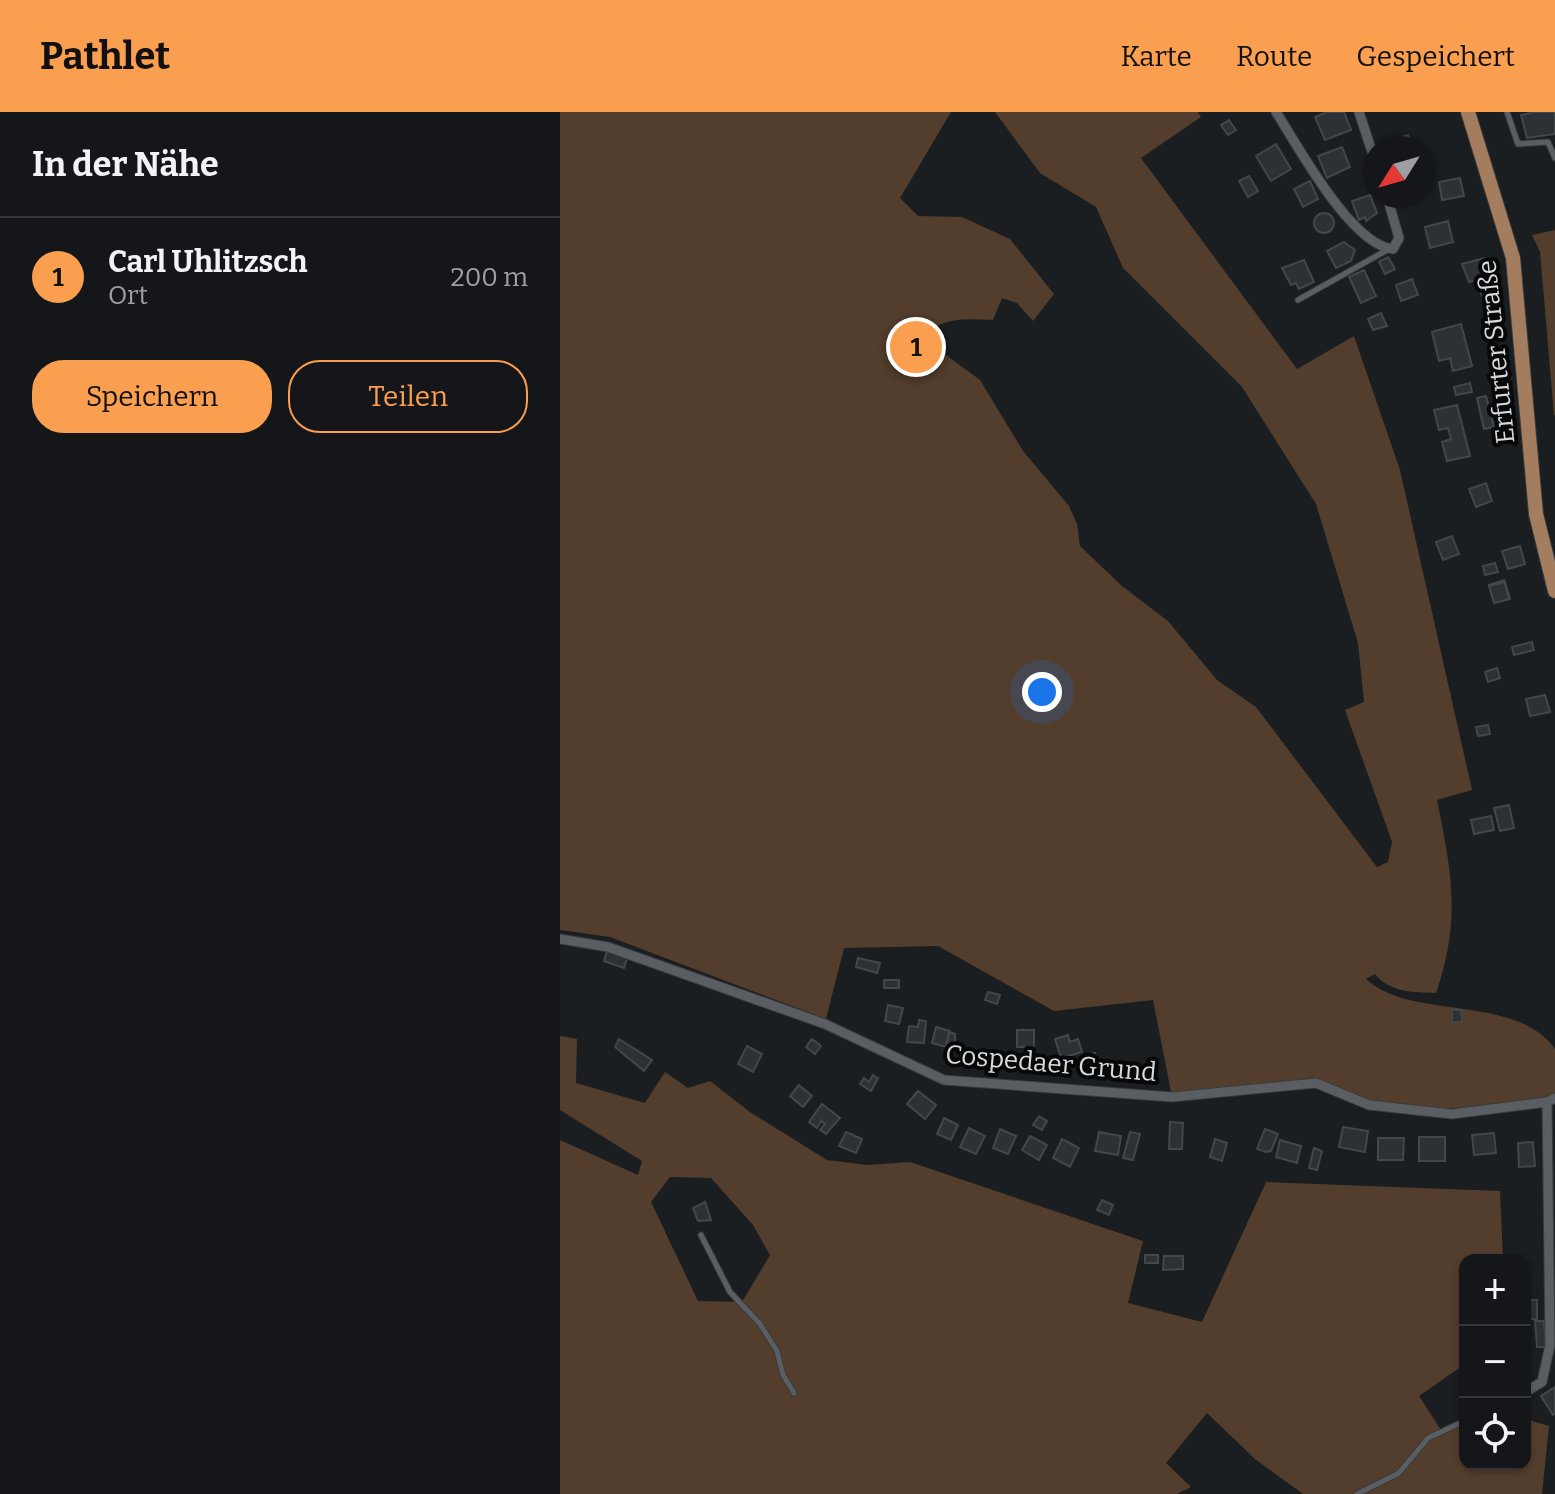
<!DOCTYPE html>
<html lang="de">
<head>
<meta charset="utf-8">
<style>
	body { margin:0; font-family:Bitter,serif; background:#1d1f22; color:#f1f3f6 }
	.controls { position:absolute; right:24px; bottom:24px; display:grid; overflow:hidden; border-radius:16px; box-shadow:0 2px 6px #0004 }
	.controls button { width:72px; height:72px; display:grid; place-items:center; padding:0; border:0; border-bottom:2px solid #333538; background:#141619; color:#f1f3f6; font:40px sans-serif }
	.compass { position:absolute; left:803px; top:24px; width:72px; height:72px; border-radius:50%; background:#141619; box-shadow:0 2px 6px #0004; rotate:233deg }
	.you { position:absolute; left:482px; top:580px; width:28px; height:28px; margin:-20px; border:6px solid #fff; border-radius:50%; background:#1a73e8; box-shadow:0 0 0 12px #1a73e833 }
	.badge { display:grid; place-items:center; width:52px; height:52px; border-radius:50%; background:#fa9f4f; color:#111; font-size:26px; font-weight:700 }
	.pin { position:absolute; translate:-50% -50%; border:4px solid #fff; box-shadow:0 2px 8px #0006 }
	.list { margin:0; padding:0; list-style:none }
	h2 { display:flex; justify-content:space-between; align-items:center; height:104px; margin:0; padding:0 32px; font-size:34px }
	h2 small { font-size:26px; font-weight:400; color:#9d9fa2 }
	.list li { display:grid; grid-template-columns:52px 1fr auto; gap:24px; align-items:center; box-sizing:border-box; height:120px; padding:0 32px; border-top:2px solid #333538 }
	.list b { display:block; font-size:30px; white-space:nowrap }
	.list p { margin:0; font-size:26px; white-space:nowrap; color:#9d9fa2 }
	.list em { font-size:26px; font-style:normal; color:#9d9fa2 }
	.actions { display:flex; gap:16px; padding:24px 32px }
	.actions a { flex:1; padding:18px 0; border:2px solid #fa9f4f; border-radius:32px; text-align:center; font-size:28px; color:#fa9f4f }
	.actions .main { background:#fa9f4f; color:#111 }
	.icon { flex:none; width:44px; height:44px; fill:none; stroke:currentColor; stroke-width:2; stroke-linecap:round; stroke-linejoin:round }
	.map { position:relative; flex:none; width:995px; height:1382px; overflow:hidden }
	header { display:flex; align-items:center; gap:48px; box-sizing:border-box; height:112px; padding:0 40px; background:#fa9f4f; color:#111 }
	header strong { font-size:38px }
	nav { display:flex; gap:44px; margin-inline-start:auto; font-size:28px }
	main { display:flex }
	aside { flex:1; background:#141619 }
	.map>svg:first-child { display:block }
	.green { fill:#533d2c; fill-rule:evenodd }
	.building { fill:#2d3135; stroke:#42474a; stroke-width:2 }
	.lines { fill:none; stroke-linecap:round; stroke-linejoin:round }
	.service-casing { stroke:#383b3d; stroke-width:7 }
	.minor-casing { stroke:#383b3d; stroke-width:11 }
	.primary-casing { stroke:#383b3d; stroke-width:16 }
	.service { stroke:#5a5e62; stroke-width:5 }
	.minor { stroke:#5a5e62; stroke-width:9 }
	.primary { stroke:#a37d5d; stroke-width:14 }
	.labels { text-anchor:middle; stroke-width:8; stroke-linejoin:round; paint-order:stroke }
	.street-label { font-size:26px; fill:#d8dbdd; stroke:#060809 }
</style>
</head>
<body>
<header>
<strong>Pathlet</strong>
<nav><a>Karte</a><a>Route</a><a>Gespeichert</a></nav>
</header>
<main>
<aside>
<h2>In der Nähe<small></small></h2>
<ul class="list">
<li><span class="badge">1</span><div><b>Carl Uhlitzsch</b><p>Ort</p></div><em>200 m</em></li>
</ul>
<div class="actions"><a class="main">Speichern</a><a>Teilen</a></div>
</aside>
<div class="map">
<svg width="995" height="1382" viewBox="0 0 995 1382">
	<rect width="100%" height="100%" fill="#1a1e21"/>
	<path class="green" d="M0 0H391L340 86 358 104 402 105 450 127 494 182 473 209 457 191 442 186 433 208C406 207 382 204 363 226L420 268 463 339 509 394 517 412 520 434 562 474 608 509 657 568 696 595 817 755 828 750 832 730 785 598 804 590 798 531 756 392 682 275 563 156 536 95 480 61 435 0H638L641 5 581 46 737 257 794 224 840 358 912 678 877 688C892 761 901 809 876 881 853 880 830 881 815 862L806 867C851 909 955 881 995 937V985L987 990 846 999 809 993 756 971 612 985 593 888 494 899 378 834 284 836 266 907 50 825 0 818Z
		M995 118V303H994L980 140 972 123Z
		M0 924 17 927 16 971 85 991 105 960 128 976 150 969 190 1000 267 1048 307 1053 350 1050 583 1129 568 1191 642 1210 706 1070 940 1079 943 1148H905V1252L859 1284 881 1318 905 1309V1352H965V1307L989 1314 982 1382H743L695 1347 647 1301 606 1351 631 1375 617 1382H0V1028L78 1063 82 1049 0 998ZM110 1065 151 1066 193 1113 210 1143 182 1190 138 1189 91 1090Z"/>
	<path class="building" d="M767 0H784L791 18 765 28 755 5Z
		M975 0H995V22L967 26 961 3Z
		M669 8 676 18 668 23 661 13Z
		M848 23 852 36H831L829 29Z
		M716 32 731 57 711 69 696 44Z
		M782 35 790 55 767 66 758 44Z
		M689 64 698 79 688 85 679 69Z
		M900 66 904 84 882 88 879 70Z
		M750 69 758 87 743 95 734 77Z
		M810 83 817 101 806 109 805 105 799 108 792 89Z
		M754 111a10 10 0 1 1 20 0a10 10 0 1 1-20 0Z
		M888 109 893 130 870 136 865 115Z
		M784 130 795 138 791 149 776 156 767 139Z
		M828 145 835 157 825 162 819 150Z
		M924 146 927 148 928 165 909 170 902 152Z
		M744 148 754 170 739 177 736 171 731 173 722 156Z
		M804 158 816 184 801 191 789 165Z
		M935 163 940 184 923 188 917 167Z
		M852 167 858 183 841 189 836 173Z
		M821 201 827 214 813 218 808 207Z
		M901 212 912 254 893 259 890 246 879 249 872 220Z
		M910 271 912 280 896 283 894 275Z
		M926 284 934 315 924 317 917 286Z
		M897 293 910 344 887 349 882 330 891 327 888 316 879 318 874 298Z
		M926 371 932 389 916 395 909 377Z
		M892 424 899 442 883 448 876 430Z
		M960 434 965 452 948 457 942 439Z
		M935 451 938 460 925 463 923 454Z
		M944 468 949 487 934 491 929 473Z
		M945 470 950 487 934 491 929 474Z
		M972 530 974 538 954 543 952 535Z
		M937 556 940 566 928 570 925 560Z
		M985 583 990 600 970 604 966 587Z
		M928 613 930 622 918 624 916 615Z
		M949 693 954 716 940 719 934 696Z
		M931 704 934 718 914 722 911 708Z
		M47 839 67 846 64 856 44 849Z
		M298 846 320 851 317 861 296 855Z
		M324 868H339V876H324Z
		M428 880 440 883 437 892 425 888Z
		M328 893 343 896 339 912 325 909Z
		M892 898H901L902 910H892Z
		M359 908 366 909 364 931 347 930 349 914 358 915Z
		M376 915 390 919 386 935 372 931Z
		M457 918H474V935H457Z
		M389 920 395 922V936L386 933Z
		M508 923 510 930 518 927 522 940 501 946 495 927Z
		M59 927 92 948 84 959 55 935Z
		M252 927 261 934 255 942 246 935Z
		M187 934 202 942 193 960 178 952Z
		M535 941 540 961 533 962 528 951 529 942Z
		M313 963 318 966 311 979 300 972 304 966 309 970Z
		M239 973 252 984 243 995 230 984Z
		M358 979 376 993 365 1007 347 992Z
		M262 992 280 1006 266 1022 260 1018 265 1012 261 1009 257 1016 249 1010Z
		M479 1004 487 1009 482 1018 473 1013Z
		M384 1006 398 1013 391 1028 377 1022Z
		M610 1010 623 1011 622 1037H609Z
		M783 1015 808 1019 805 1040 779 1035Z
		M409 1016 425 1024 416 1042 400 1035Z
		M440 1017 456 1024 448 1042 433 1036Z
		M705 1017 718 1022 711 1039 706 1040 697 1037Z
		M286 1020 302 1027 296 1041 279 1034Z
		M539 1020 561 1024 558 1043 535 1039Z
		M570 1020 580 1022 573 1048 563 1046Z
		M934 1021 936 1041 914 1043 912 1023Z
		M470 1024 487 1033 479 1048 462 1038Z
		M859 1025H885V1049H859Z
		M818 1026H844L843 1048H818Z
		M502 1027 519 1036 510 1055 493 1046Z
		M655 1027 667 1031 662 1049 650 1045Z
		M720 1028 741 1034 737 1051 716 1045Z
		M973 1030 975 1054 959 1055 958 1031Z
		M754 1036 762 1039 757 1058 749 1056Z
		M542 1088 553 1093 549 1103 537 1098Z
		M145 1090 151 1108 138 1109 133 1096Z
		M585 1143H598V1151H585Z
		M604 1144H623V1157L603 1158Z
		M965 1188H977V1207H965Z
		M975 1209H984L986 1235H977Z
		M995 1275V1301L993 1303 981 1284Z"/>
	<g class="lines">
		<defs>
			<path id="service" d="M947 0 958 32 988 30 995 46
				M738 188 829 137
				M141 1123 170 1180 200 1212 217 1239 223 1263 234 1281
				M797 1382 839 1361 868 1326 905 1309"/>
			<path id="minor" d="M716 0C738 34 791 133 833 137L839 126 827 84
				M799 0 815 49
				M0 827 48 835 265 912 384 968 612 985 756 971 809 993 892 1002 987 990 995 986
				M965 1280 982 1270 990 1233 987 990"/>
			<path id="primary" d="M908 0 953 146 976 402 995 479"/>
		</defs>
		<use href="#service" class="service-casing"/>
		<use href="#minor" class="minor-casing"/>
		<use href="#primary" class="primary-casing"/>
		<use href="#service" class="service"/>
		<use href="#minor" class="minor"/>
		<use href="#primary" class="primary"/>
	</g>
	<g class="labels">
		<g class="street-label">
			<text transform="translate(936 240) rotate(-96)" y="9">Erfurter Straße</text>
			<text transform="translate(491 951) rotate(5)" y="9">Cospedaer Grund</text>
		</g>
	</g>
</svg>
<div class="controls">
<button>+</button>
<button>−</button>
<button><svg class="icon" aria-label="locate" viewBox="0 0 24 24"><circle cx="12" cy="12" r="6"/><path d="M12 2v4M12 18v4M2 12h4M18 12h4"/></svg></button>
</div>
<svg class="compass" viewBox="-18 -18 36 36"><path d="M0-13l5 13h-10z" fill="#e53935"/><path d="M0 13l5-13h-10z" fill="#9d9fa2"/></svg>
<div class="you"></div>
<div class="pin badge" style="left:356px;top:235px">1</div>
</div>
</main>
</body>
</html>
